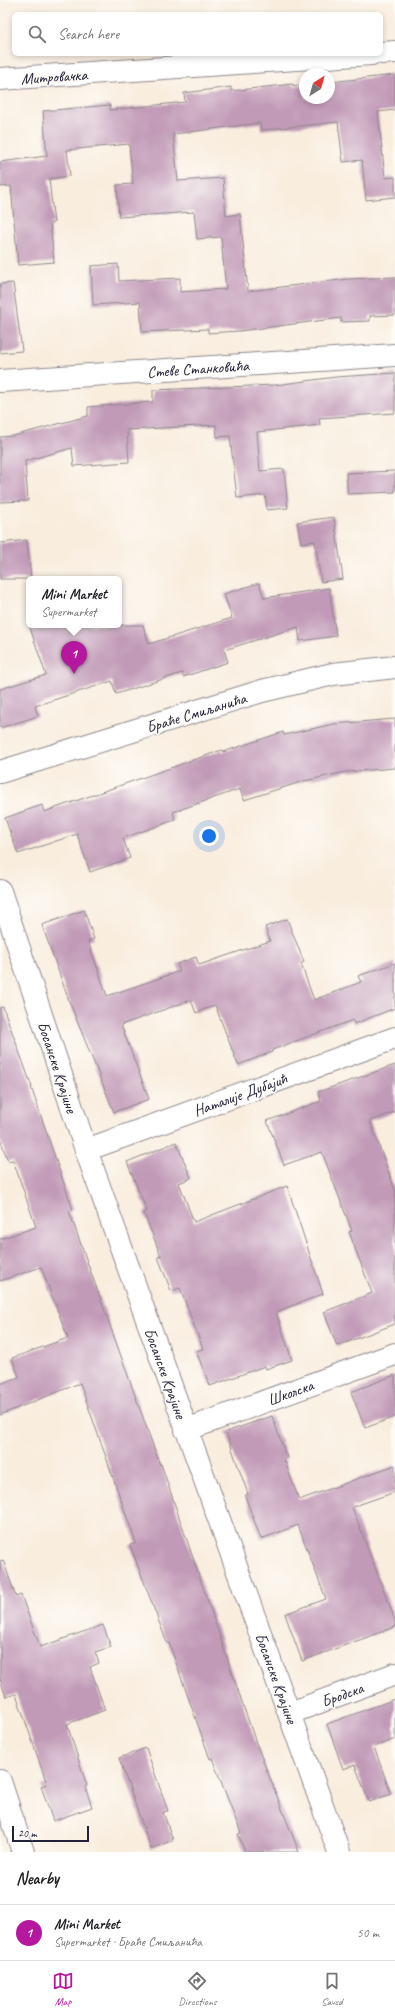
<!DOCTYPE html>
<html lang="en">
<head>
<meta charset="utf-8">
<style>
	body { margin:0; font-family:Caveat,sans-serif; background:#f2f2f2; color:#202124 }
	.compass { position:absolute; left:299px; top:68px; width:36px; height:36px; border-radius:50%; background:#fff; box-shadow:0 2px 6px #0003; rotate:37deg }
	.scale { position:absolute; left:12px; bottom:10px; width:77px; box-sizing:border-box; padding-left:4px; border:2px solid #22223b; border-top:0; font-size:11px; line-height:14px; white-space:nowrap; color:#22223b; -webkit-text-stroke:3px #fdfcf7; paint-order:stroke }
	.you { position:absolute; left:209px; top:836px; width:14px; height:14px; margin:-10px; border:3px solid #fff; border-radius:50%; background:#1a73e8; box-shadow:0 0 0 6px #1a73e833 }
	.badge { display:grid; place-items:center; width:26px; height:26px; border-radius:50%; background:#b5179e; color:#fff; font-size:13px; font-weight:700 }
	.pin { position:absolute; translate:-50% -33px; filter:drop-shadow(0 1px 2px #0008) }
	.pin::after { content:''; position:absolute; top:21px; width:14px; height:12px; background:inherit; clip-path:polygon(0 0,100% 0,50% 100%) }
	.popup { position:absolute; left:26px; top:576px; width:96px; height:52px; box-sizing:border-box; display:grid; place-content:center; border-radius:6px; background:#fff; filter:drop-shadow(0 1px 3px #0005); font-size:13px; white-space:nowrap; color:#757577 }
	.popup b { font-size:15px; color:#202124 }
	.popup::after { content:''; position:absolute; left:50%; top:100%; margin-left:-8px; border:8px solid transparent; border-top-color:#fff }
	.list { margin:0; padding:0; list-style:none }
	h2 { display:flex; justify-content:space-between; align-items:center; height:52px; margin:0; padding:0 16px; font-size:17px }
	h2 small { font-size:13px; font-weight:400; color:#757577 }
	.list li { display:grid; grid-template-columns:26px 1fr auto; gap:12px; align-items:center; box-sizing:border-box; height:56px; padding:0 16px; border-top:1px solid #e0e0e0 }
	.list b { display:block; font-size:15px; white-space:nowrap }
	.list p { margin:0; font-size:13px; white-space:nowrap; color:#757577 }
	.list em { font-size:13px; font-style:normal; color:#757577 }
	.icon { flex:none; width:22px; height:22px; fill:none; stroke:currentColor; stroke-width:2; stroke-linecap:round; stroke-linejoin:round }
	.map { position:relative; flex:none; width:395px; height:1852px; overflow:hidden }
	.search { position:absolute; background:#fff; box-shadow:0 2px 6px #0003; left:12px; right:12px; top:12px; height:44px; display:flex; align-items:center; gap:10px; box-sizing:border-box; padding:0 14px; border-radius:6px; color:#757577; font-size:15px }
	.sheet { height:108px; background:#fff }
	nav { display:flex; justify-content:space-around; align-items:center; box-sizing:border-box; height:56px; border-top:1px solid #e0e0e0; background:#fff; font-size:11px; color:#757577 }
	nav a { display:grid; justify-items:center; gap:2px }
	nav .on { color:#b5179e }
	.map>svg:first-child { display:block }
	.building { fill:#c19ab7 }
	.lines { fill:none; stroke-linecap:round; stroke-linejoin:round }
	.minor-casing { stroke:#8e888c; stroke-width:24 }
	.minor { stroke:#fff; stroke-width:22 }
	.labels { text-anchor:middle; stroke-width:3; stroke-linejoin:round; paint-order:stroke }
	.street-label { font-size:16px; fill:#22223b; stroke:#fdfcf7 }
</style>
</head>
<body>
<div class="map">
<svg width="395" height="1852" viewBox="0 0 395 1852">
	<rect width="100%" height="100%" fill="#fdfcf7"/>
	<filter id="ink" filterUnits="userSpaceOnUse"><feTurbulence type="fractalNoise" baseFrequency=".025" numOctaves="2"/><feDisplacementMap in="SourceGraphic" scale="8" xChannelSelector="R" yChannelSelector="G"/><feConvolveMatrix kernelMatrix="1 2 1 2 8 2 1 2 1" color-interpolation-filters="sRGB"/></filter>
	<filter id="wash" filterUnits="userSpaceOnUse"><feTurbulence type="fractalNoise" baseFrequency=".012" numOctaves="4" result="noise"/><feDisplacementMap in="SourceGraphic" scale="16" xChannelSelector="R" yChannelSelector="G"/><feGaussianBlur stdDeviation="0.9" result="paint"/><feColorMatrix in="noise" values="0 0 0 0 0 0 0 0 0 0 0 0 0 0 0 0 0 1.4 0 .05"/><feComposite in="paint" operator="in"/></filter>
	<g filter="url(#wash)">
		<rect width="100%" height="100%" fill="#f9edde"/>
		<g id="blocks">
			<path class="building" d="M395 75V110L378 112 385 178 395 177V197L366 200 362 160 343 162 338 122 261 130 260 123 173 134 178 181 223 178 226 216 240 214 248 291 348 279 395 277V315L370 316V321L341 322V318L239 331 208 333V329L142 332 140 302 93 305 91 266 118 264 119 281 180 278V292L226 289 221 237 197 239 194 212 119 217 117 185 133 184 129 144 67 150 70 176 49 179 54 223H50L54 262 18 265 11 186 0 187V162L47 156 43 111 110 105V110L185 102 184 93 231 87V91L293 84V86L305 84V98H329V82Z
				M13 283 22 351 0 353V284Z
				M395 373V413L319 418 320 425 257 432 260 471 284 469 288 508 267 510 265 495 237 498 230 436 217 437 216 425 127 430 129 462 74 466 72 448 25 461 28 501 0 502V437L13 436 88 416V407L153 402V390L275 385 336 377Z
				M395 471V492L348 494 346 473Z
				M334 517 343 579 321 582 315 541 301 543 297 522Z
				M27 540 31 579H0V543Z
				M259 583 264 598 329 588 336 636 300 641 298 627 224 650 228 662 183 677 182 673 116 694 112 681 35 706 38 716 0 728V689L46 675 29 625H143L149 644 232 618 224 594Z
				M395 719V768L346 772 304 781 244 800 240 789 173 812 175 820 123 838 130 858 90 872 77 834 18 854 5 818 42 805 44 812 222 750 223 752 283 732 284 735 334 724Z
				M84 910 94 939 88 941 107 996 180 971 177 964 196 957 199 965 270 941 265 927 287 919 304 962 301 964 314 1000 361 982 358 976 395 963V1008L354 1024 353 1020 272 1050V1052L238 1065 215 1005 196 1013 191 1000 121 1025 149 1099 114 1112 69 1001 42 925Z
				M3 1007 32 1087H31L73 1210 69 1211 160 1465 161 1464 256 1743 299 1852H245L238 1834 241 1833 212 1758 210 1759 169 1643H167L130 1545 136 1543 80 1383 0 1415V1384L19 1377 12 1358 68 1338 41 1267 0 1281V1239L36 1227 13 1160 8 1161 0 1139V1008Z
				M395 1065V1112L370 1121 395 1190V1324L337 1346 324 1312 372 1293 349 1232 352 1231 322 1152 284 1165 267 1121 321 1101 318 1092Z
				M176 1142 191 1178 179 1183 194 1222 287 1186 323 1294 276 1312 292 1360 266 1369 265 1366 210 1386 196 1351 203 1349 180 1288 171 1291 158 1257 161 1256 144 1213 147 1211 127 1162Z
				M395 1375V1417L365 1428 351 1392Z
				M272 1416 287 1458 284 1459 299 1500 395 1465V1492L352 1507 395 1620V1627L302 1661 285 1614 326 1599 298 1525 261 1539 245 1496 248 1494 226 1432Z
				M3 1560 16 1597 21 1595 40 1647 103 1625 111 1647 95 1652 99 1663 90 1667 105 1710 67 1724 87 1786 85 1787 92 1807 53 1821 41 1786 47 1784 16 1694 6 1697 0 1679V1561Z
				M395 1699V1739L374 1747 391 1794 369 1802 355 1765 343 1769 327 1724Z
				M146 1748 168 1811 163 1812 173 1840 151 1849 119 1758Z"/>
		</g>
	</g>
	<g filter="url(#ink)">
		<use href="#blocks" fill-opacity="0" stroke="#8e888c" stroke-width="1"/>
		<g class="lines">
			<defs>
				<path id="minor" d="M381 53 395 52
					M0 79 371 54
					M0 381 395 355
					M0 772 262 691 333 674 395 667
					M0 891 86 1150 339 1852
					M86 1150 395 1038
					M186 1430 395 1354
					M290 1713 395 1674
					M0 1781 23 1852"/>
			</defs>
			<use href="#minor" class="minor-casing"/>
			<use href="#minor" class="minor"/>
		</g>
	</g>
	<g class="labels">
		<g class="street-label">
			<text transform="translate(54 76) rotate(-4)" y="6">Митровачка</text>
			<text transform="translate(198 368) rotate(-4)" y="6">Стеве Станковића</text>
			<text transform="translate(196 712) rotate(-17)" y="6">Браће Смиљанића</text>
			<text transform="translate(58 1067) rotate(72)" y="6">Босанске Крајине</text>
			<text transform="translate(240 1094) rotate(-20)" y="6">Наталије Дубајић</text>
			<text transform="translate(166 1373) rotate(70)" y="6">Босанске Крајине</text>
			<text transform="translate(290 1392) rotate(-20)" y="6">Школска</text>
			<text transform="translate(277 1678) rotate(70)" y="6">Босанске Крајине</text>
			<text transform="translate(342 1694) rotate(-20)" y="6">Бродска</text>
		</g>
	</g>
</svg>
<svg class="compass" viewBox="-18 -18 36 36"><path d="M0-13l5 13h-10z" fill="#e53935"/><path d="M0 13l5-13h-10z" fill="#757577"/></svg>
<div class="scale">20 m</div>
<div class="you"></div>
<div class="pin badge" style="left:74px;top:674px">1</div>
<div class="popup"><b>Mini Market</b>Supermarket</div>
<div class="search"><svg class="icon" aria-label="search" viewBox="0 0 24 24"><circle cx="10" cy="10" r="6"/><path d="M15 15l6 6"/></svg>Search here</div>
</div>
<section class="sheet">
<h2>Nearby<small></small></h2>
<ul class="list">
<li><span class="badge">1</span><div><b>Mini Market</b><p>Supermarket · Браће Смиљанића</p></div><em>50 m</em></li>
</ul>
</section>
<nav>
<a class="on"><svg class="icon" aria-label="map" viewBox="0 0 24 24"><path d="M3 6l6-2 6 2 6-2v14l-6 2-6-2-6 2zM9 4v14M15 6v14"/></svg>Map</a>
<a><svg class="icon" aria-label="directions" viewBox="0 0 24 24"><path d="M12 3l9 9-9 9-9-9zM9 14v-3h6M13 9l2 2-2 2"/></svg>Directions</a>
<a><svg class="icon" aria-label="saved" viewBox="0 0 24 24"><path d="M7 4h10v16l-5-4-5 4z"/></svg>Saved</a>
</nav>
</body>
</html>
